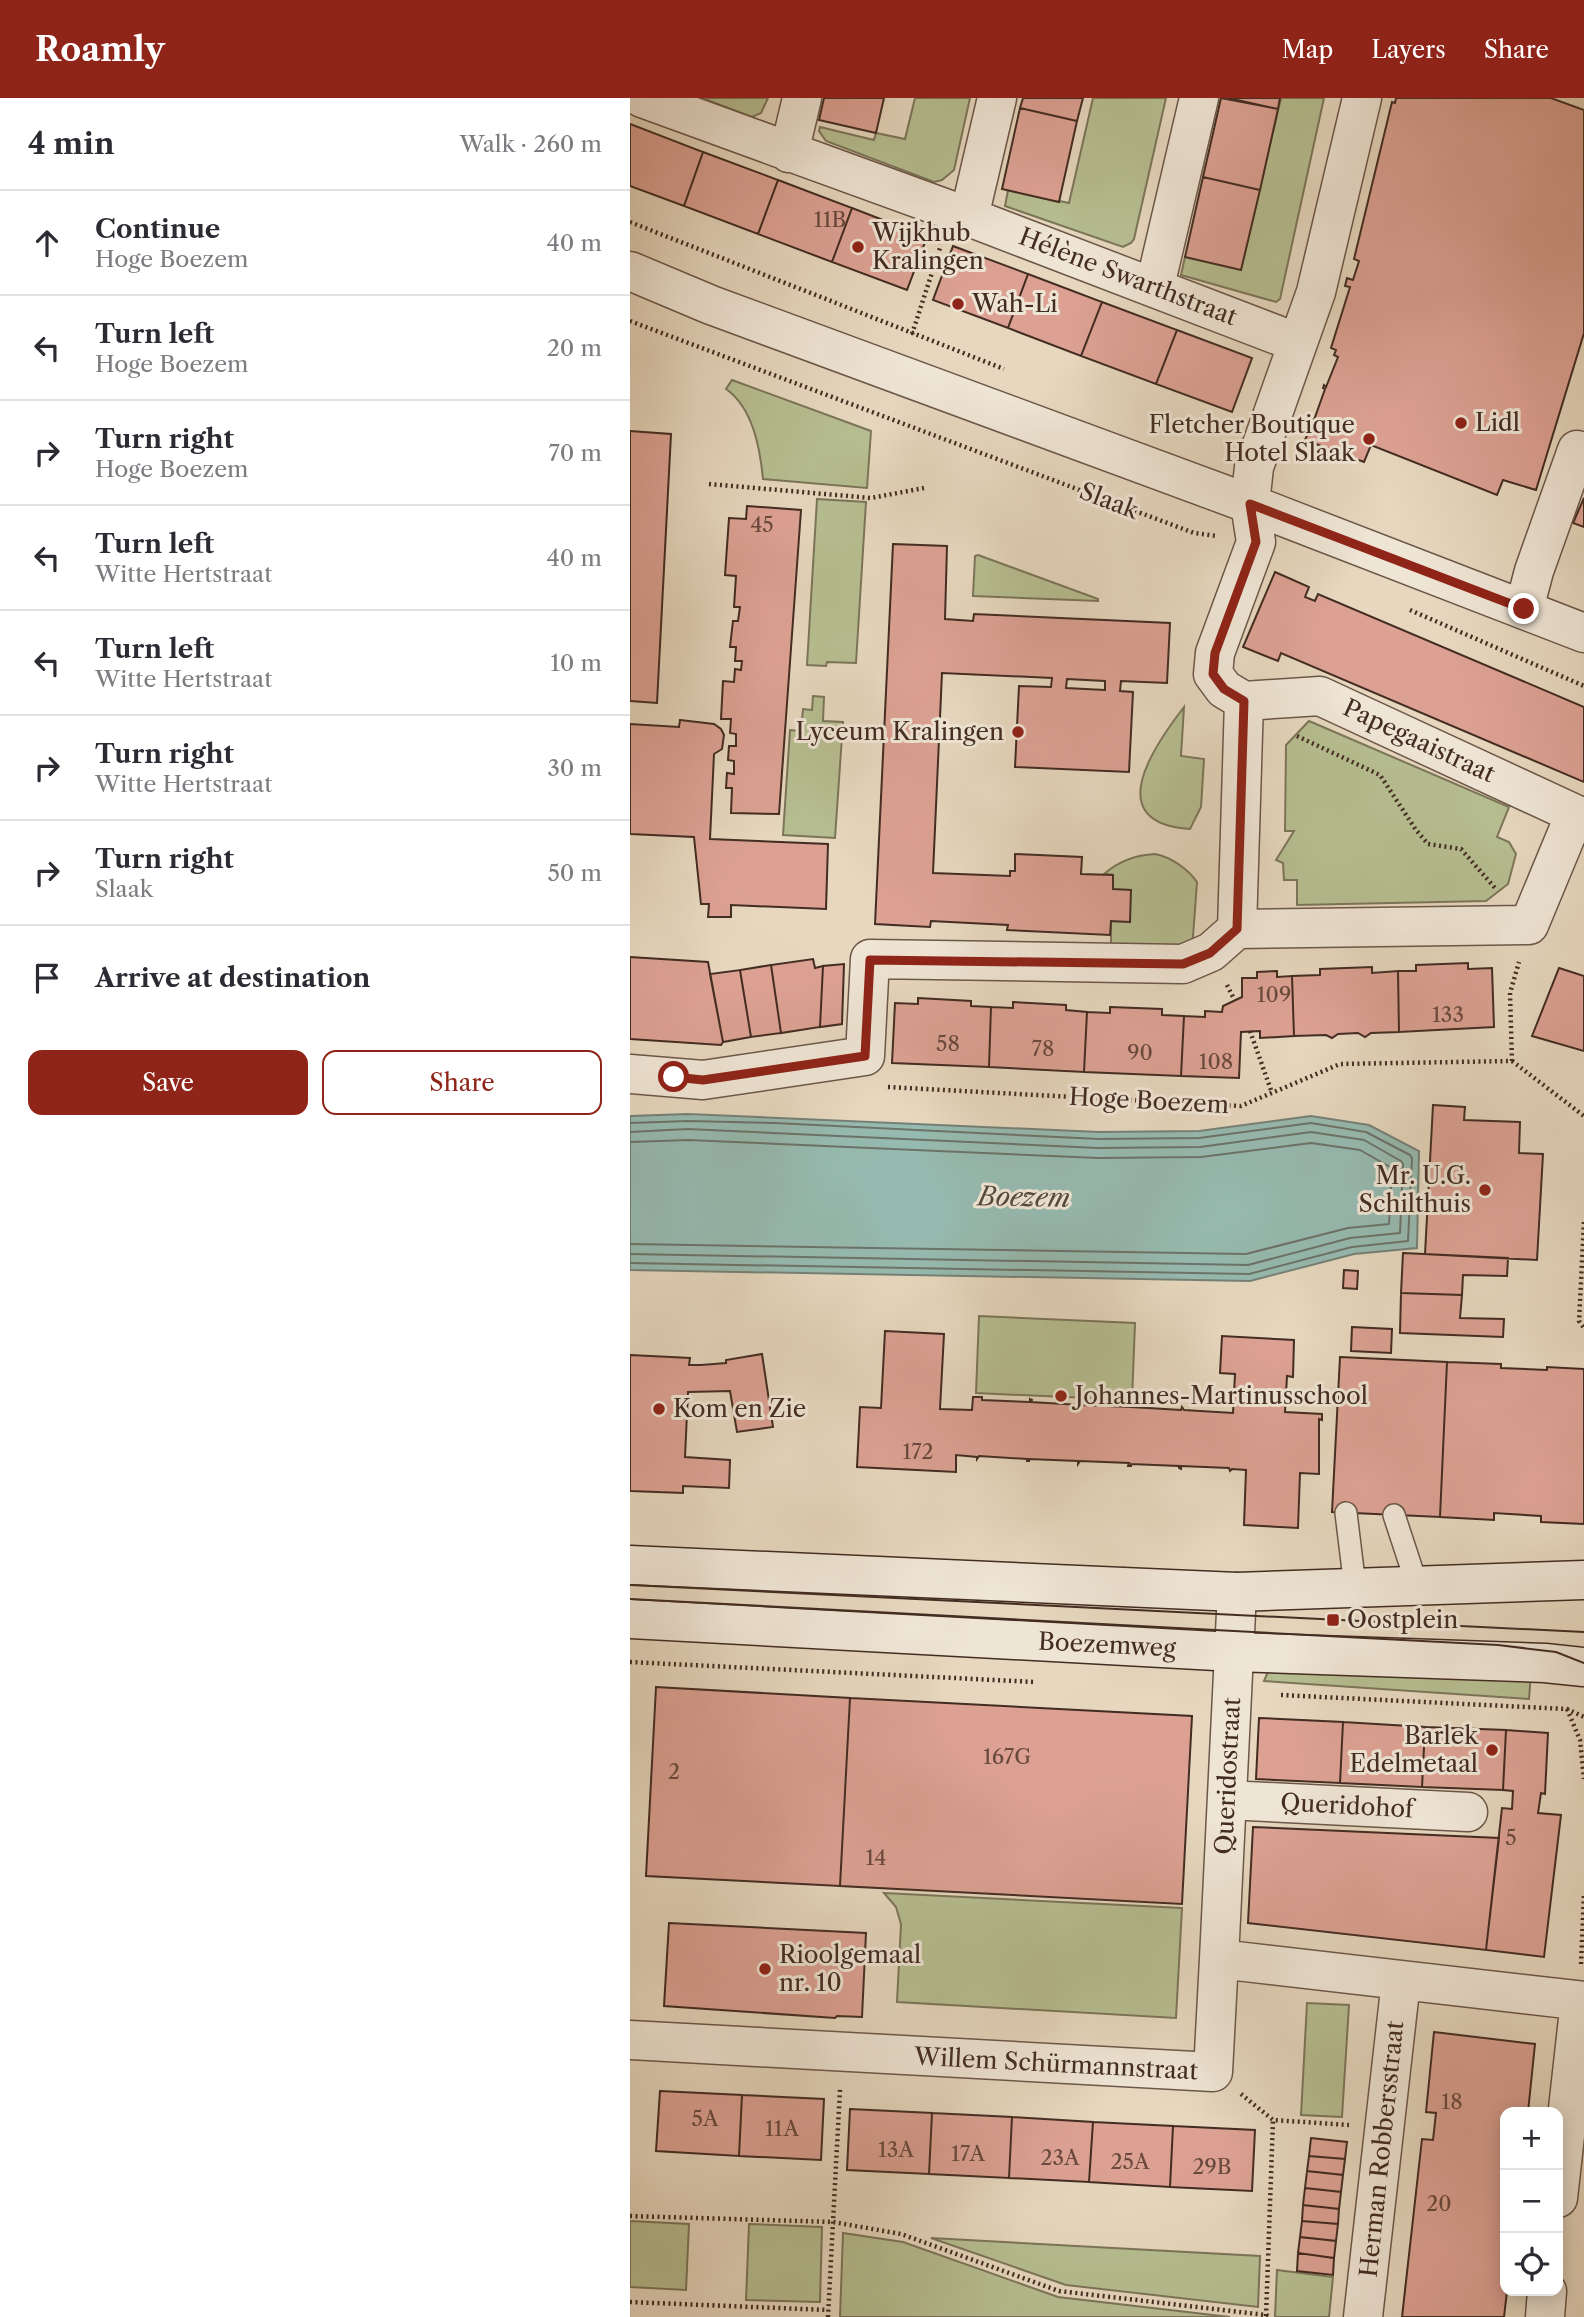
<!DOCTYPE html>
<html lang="en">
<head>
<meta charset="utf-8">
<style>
	body { margin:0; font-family:"Libre Caslon Text",serif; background:#f7f7f7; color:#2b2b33 }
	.controls { position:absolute; right:21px; bottom:21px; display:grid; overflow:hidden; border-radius:14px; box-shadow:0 4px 18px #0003 }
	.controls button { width:63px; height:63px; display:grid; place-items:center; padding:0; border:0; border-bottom:2px solid #e1e1e2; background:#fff; color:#2b2b33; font:35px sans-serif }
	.stop { position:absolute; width:21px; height:21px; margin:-16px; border:5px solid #8f2418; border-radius:50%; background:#fff }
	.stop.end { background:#8f2418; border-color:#fff; box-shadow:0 2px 7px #0008 }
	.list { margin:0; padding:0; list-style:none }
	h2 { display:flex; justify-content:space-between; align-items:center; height:91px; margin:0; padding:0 28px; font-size:30px }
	h2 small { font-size:23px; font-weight:400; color:#7c7c81 }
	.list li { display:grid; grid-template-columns:46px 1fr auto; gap:21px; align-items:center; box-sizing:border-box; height:105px; padding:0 28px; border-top:2px solid #e1e1e2 }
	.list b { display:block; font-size:26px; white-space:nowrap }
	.list p { margin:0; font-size:23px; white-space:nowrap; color:#7c7c81 }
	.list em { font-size:23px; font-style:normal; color:#7c7c81 }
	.actions { display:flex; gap:14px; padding:21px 28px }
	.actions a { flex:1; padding:16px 0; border:2px solid #8f2418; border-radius:14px; text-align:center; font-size:24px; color:#8f2418 }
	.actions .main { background:#8f2418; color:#fff }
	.icon { flex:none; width:38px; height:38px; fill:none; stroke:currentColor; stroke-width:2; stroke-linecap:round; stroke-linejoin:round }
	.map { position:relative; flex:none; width:954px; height:2219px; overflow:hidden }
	header { display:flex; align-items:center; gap:42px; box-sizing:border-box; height:98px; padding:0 35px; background:#8f2418; color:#fff }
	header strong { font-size:33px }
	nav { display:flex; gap:38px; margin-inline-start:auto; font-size:24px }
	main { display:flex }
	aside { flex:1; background:#fff }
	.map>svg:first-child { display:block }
	.green { fill:#b6be91; stroke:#7c755a; stroke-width:2 }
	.water { fill:#96bab0; stroke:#758177; stroke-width:2 }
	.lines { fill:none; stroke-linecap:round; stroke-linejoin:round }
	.shore { stroke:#6c7369; stroke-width:2 }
	.building { fill:#dca193; stroke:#432c22; stroke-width:2; fill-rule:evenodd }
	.service-casing { stroke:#6c5749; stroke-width:24 }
	.minor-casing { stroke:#6c5749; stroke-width:41 }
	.secondary-casing { stroke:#432c22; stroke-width:41 }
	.path { stroke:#432c22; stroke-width:4.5; stroke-dasharray:2 3.5; stroke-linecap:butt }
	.service { stroke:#efe5d5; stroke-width:21 }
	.minor { stroke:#efe5d5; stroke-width:38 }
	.secondary { stroke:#efe5d5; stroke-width:38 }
	.tram { stroke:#432c22; stroke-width:2 }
	.route { stroke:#8f2418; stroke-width:9 }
	.poi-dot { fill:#8f2418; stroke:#efe5d5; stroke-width:2.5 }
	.labels { text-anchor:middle; stroke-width:6; stroke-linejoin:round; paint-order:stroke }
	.number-label { font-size:21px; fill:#69493e }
	.poi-label { font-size:24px; fill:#432c22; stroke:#efe5d5; text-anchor:start }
	.street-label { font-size:24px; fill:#432c22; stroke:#efe5d5 }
	.water-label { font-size:26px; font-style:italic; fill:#54483e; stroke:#efe5d5 }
</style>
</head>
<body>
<header>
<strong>Roamly</strong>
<nav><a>Map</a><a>Layers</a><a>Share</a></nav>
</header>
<main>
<aside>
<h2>4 min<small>Walk · 260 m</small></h2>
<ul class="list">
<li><svg class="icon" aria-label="ahead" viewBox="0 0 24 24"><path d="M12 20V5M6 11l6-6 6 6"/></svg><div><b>Continue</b><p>Hoge Boezem</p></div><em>40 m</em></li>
<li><svg class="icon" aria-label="left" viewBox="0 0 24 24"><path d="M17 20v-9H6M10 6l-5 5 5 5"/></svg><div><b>Turn left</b><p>Hoge Boezem</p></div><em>20 m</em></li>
<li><svg class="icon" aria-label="right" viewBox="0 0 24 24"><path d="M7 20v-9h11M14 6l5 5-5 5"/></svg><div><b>Turn right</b><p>Hoge Boezem</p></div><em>70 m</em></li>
<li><svg class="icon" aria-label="left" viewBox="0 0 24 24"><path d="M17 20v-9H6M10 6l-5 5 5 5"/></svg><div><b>Turn left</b><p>Witte Hertstraat</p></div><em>40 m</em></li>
<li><svg class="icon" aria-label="left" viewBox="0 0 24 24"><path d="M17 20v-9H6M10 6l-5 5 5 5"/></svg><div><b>Turn left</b><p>Witte Hertstraat</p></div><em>10 m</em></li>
<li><svg class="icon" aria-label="right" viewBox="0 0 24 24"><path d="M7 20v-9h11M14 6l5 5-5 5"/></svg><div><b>Turn right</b><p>Witte Hertstraat</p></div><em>30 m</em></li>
<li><svg class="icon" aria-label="right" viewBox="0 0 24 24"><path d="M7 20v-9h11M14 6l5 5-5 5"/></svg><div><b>Turn right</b><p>Slaak</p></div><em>50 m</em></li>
<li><svg class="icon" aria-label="arrive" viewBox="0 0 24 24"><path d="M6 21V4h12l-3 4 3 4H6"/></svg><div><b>Arrive at destination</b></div></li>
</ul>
<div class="actions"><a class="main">Save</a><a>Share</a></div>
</aside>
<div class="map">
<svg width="954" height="2219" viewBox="0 0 954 2219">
	<rect width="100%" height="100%" fill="#e6d7be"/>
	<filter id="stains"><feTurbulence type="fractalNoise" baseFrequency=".00286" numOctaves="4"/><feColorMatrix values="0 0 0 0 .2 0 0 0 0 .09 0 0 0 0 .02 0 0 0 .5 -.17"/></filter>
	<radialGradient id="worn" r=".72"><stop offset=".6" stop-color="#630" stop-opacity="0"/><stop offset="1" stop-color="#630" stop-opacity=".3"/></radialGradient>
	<path class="green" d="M72 0H138L131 15 122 19Z
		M285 0H340L324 72 312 82 304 84 196 43 189 33 190 29 244 42 246 35 275 41Z
		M463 0H536L504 141 501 145 493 149 375 108 378 92 439 105Z
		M651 0H694L650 201 646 204 551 177 555 159 611 171Z
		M102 282 241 333 237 390 133 381C130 350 123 310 96 291Z
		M187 401 236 404 226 565 197 564 196 568 177 567Z
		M348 457 468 501V503L343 498 345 458Z
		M183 598 194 599 193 623 213 624 205 740 153 737 160 632 171 633 173 611 182 612Z
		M554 609 551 658 574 661 571 709 560 731C470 725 524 648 554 609Z
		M679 623 879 709 867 739 879 744 886 756 878 786 856 803 667 807V782H654L653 765 646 762 664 733H655L656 647Z
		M525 756C541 759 558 771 567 784L562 852 481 849V823L499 824 483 791V777L474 776C489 763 506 757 525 756Z
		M349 1218 505 1225 502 1302 346 1295Z
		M639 1571 901 1575 899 1601 634 1583Z
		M254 1795 552 1810 546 1920 267 1904 271 1826 266 1809Z
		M677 1905 719 1907 712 2019 671 2017Z
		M0 2123 59 2126 56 2192 0 2189Z
		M119 2126 192 2129 190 2204 116 2202Z
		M213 2135 273 2144 428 2199 600 2219H210Z
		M301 2140 630 2158 628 2209 436 2187Z
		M647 2172 703 2179 699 2219H645Z"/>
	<path class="water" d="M58 1016 469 1034 569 1033 681 1018 739 1027 789 1053 787 1150 724 1156 620 1183 0 1172V1018Z"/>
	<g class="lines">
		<path class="shore" d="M0 1025 58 1023 145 1025 469 1041 569 1040 681 1025 736 1034 780 1057 782 1060 778 1143 722 1149 619 1176 0 1165
			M0 1034 58 1031 468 1050 570 1049 681 1034 734 1042 771 1063 773 1066 770 1135 720 1140 618 1167 0 1156
			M0 1044 58 1042 468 1060 571 1059 681 1045 730 1052 760 1069 762 1072 759 1126 718 1130 616 1156 0 1146"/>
	</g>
	<path class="building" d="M194 0H254L246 35 189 22Z
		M393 0H453L447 23 390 10Z
		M591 0 648 11 630 92 573 79Z
		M598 0H650L648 11Z
		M766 0H921L954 12V235L906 392 873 382 867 397 741 347 734 364 675 342 682 326 679 325 681 321 684 322 695 291 693 290 694 287 696 289 708 259 704 257 706 252 701 250 720 189 715 188 717 180 723 182 729 163 724 161 762 4 765 5Z
		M390 10 447 23 429 104 372 91Z
		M0 26 73 54 54 108 0 88Z
		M73 54 148 82 128 136 54 108Z
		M573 79 630 92 611 172 555 159Z
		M148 82 222 110 202 164 128 136Z
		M222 110 297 139 277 192 202 164Z
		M323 148 398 176 378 230 303 202Z
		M398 176 472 204 451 258 378 230Z
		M472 204 547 232 526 286 451 258Z
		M547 232 622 260 602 314 526 286Z
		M0 333 41 336 27 605 0 603Z
		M954 400V429L943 425Z
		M117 408 171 412 149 716 101 715 102 690H96L97 675 104 676V663L98 662 99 648H106V636L100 635 101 621H91L93 583 104 584 105 571 111 572 112 563H105L106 549H100L103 523H108L110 509H104L106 478 95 477 99 420 116 421Z
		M263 446 317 448 315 521 343 523 344 516 540 525 537 585 491 583 490 593 503 594 499 674 385 669 389 588 421 589 422 580 312 575 303 775 380 778V773H385V756L452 759 451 776 483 777V791L501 792 500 824 481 823 480 837 377 832 378 827 301 823 300 829 245 826ZM437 581 475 583V592L436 590Z
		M645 474 679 489 675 499 685 503 688 496 954 609V684L651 555 648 563 613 549Z
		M50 622 84 626 91 631 94 637 92 651 84 656 80 741 198 746 196 811 101 807V819H78L79 806H71L64 739 0 736V626L49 629Z
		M0 859 78 864 93 944 91 947 0 941Z
		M183 861 185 870 193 868 190 929 151 935 141 867Z
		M838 865V871L862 870 864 929 769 934 768 873H786V867Z
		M214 866 212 926 190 929 193 868Z
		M141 867 151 935 121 939 110 872Z
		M742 869V875L768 873 769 934 741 935 735 939 728 935 708 936 702 940 696 937 664 938 662 878 690 877V871Z
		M929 870 954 878V953L902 938Z
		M110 872 121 939 93 944 80 876Z
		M647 873V879L662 878 664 938 630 940V933L611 934 609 980 551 978 554 918 575 919V913L592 914 593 908 612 899V880H627V874Z
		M288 900 341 903V908L361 909 359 969 262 965 265 905 288 906Z
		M383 904 436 907V912L457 914 454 974 359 969 361 909 383 910Z
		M480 909 532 911V917L554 918 551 978 454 974 457 914 480 915Z
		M803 1007 835 1009 834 1022 890 1024 889 1055 913 1056 907 1162 795 1156Z
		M773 1155 878 1160 877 1178 833 1177 832 1197 771 1195Z
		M714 1172 728 1173 727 1191 713 1190Z
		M771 1195 832 1197 830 1220 874 1221 873 1239 770 1235Z
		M722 1229 762 1231 761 1255 721 1253Z
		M255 1233 314 1236 310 1311 342 1312 343 1299H352V1302L400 1304V1301L402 1302 401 1304 451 1307V1304H453L452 1307 501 1309V1306H504L502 1309 551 1312 552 1309 554 1312 603 1315 605 1276 590 1275 592 1238 664 1242 663 1279 657 1278 655 1314 692 1316V1322L689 1321V1376L670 1375 668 1430 614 1427 616 1372 602 1371 600 1373 599 1370 551 1368V1371L549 1370V1368L501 1366V1368H498L499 1365 450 1363 448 1366V1363L399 1361V1363H397V1361L349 1358 347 1361V1359L326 1357V1374L227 1369 230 1309 251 1310Z
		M132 1256 143 1329 107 1334 100 1293 58 1294 55 1359 100 1362 99 1390 53 1388V1395L0 1393V1257L60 1260 59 1267H71L96 1265V1262Z
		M710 1259 817 1264 810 1419 702 1414Z
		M817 1264 871 1266V1270L917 1272V1269L954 1271V1426L911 1424V1418L864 1415V1422L810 1419Z
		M26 1589 220 1600 210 1788 16 1778Z
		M220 1600 562 1618 552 1806 210 1788Z
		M629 1620 713 1624 710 1685 626 1681Z
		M713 1624 795 1629 792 1689 710 1685Z
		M795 1629 876 1632 873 1692 792 1689Z
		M876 1632 918 1635 915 1696 911 1695 908 1715 931 1717 914 1859 856 1852 872 1710 882 1711 883 1693 873 1692Z
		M623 1729 869 1740 856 1852 618 1825Z
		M39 1825 236 1835 232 1919 207 1918 205 1920 34 1908Z
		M804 1934 905 1946 898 2014H875V2193H877L874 2219H772L792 2041 803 2042 806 2015 796 2014Z
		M30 1993 112 1997 109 2058 26 2053Z
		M112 1997 194 2001 191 2062 109 2058Z
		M220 2011 302 2015 299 2076 217 2072Z
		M302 2015 382 2019 379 2080 299 2076Z
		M382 2019 463 2024 459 2084 379 2080Z
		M463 2024 543 2028 540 2089 459 2084Z
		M543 2028 625 2032 622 2093 540 2089Z
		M681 2040 717 2044 715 2061 679 2058Z
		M679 2058 715 2061 713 2077 677 2073Z
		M677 2073 713 2077 711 2094 675 2090Z
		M675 2090 711 2094 709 2111 673 2107Z
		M673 2107 709 2111 708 2126 672 2123Z
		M672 2123 708 2126 706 2143 670 2139Z
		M670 2139 706 2143 704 2160 668 2155Z
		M668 2155 704 2160 703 2177 667 2173Z"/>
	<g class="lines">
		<defs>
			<path id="service" d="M716 1415 725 1489
				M764 1417 787 1487"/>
			<path id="minor" d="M12 0 339 119 668 245
				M159 55 172 0
				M339 119 367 0
				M0 173 81 207 620 406 954 535
				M525 188 569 0
				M894 511 904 473 947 352
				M614 603 690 598 945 716 954 726
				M607 831 614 603 594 591 583 576 585 555 626 444 620 406 624 369 686 194 732 0
				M0 976 73 982 235 958 240 861 553 866 581 854 607 831 899 827 945 716
				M597 1702 838 1714
				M589 1861 607 1494
				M0 1942 583 1974 589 1861 954 1903
				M928 2100 950 1903
				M733 2219 771 1883
				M915 2219 917 2193"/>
			<path id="secondary" d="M0 1467 607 1494 954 1482
				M0 1521 604 1554 915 1565 954 1569"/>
		</defs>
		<use href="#service" class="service-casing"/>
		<use href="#minor" class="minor-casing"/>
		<use href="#secondary" class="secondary-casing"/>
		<path class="path" d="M0 124 374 271
			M0 223 564 435 587 438
			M282 236 311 147
			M79 386 241 400 294 390
			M780 512 954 588
			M667 638 750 677 786 732 798 746 831 751 865 790
			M597 887 605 903
			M620 933 642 995
			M882 963 880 895 889 864
			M882 963 954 1018
			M258 989 611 1008 710 966 882 963
			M954 1124 949 1223 954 1230
			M0 1564 405 1584
			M651 1597 937 1611 954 1619
			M937 1611 950 1642 954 1681
			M951 1866 954 1797
			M611 1996 643 2022 719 2027
			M0 2118 203 2124 271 2136 429 2193 636 2217 640 2219
			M0 2204 198 2212
			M636 2218 643 2022
			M198 2219 210 1991"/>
		<use href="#service" class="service"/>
		<use href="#minor" class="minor"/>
		<use href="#secondary" class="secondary"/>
		<path class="tram" d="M0 1487 954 1534
			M0 1501 868 1547 926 1554 954 1565"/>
	</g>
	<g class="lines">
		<path class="route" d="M44 979 73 982 235 958 240 862 553 866 580 855 607 831 614 603 594 591 583 576 585 555 626 444 620 406 894 511"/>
	</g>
	<g class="poi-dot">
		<circle cx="228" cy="149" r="7"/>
		<circle cx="328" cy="206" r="7"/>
		<circle cx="831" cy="325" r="7"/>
		<circle cx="739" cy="341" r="7"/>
		<circle cx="388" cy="634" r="7"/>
		<circle cx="855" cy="1092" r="7"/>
		<circle cx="431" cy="1298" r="7"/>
		<circle cx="29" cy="1311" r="7"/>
		<rect x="696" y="1515" width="14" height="14" rx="3.5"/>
		<circle cx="862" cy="1652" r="7"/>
		<circle cx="135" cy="1871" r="7"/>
	</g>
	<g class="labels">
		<g class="number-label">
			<text x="200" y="129">11B</text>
			<text x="132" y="434">45</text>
			<text x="644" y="904">109</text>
			<text x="818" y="924">133</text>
			<text x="318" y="953">58</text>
			<text x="413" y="958">78</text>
			<text x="510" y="962">90</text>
			<text x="586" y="971">108</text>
			<text x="288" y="1361">172</text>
			<text x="377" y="1666">167G</text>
			<text x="44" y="1681">2</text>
			<text x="881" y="1747">5</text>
			<text x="246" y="1767">14</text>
			<text x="822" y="2011">18</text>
			<text x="75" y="2028">5A</text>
			<text x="152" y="2038">11A</text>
			<text x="266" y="2059">13A</text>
			<text x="338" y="2063">17A</text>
			<text x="430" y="2067">23A</text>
			<text x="500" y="2071">25A</text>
			<text x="582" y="2076">29B</text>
			<text x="809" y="2113">20</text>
		</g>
		<g class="poi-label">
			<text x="242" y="143">Wijkhub<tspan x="242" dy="28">Kralingen</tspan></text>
			<text x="342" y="214">Wah-Li</text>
			<text x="845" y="333">Lidl</text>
			<text x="725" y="335" text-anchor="end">Fletcher Boutique<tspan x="725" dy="28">Hotel Slaak</tspan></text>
			<text x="374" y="642" text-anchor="end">Lyceum Kralingen</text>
			<text x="841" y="1086" text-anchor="end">Mr. U.G.<tspan x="841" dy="28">Schilthuis</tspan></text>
			<text x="445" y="1306">Johannes-Martinusschool</text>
			<text x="43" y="1319">Kom en Zie</text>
			<text x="717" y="1530">Oostplein</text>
			<text x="848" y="1646" text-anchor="end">Barlek<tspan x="848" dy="28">Edelmetaal</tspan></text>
			<text x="149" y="1865">Rioolgemaal<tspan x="149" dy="28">nr. 10</tspan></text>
		</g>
		<g class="street-label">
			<text transform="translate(498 179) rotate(21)" y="8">Hélène Swarthstraat</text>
			<text transform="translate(479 403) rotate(21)" y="8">Slaak</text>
			<text transform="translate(789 643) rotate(25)" y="8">Papegaaistraat</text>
			<text transform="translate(519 1003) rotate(3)" y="8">Hoge Boezem</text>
			<text transform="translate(477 1547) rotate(3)" y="8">Boezemweg</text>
			<text transform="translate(598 1678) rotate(-87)" y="8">Queridostraat</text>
			<text transform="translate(717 1708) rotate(3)" y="8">Queridohof</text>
			<text transform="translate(426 1966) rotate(3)" y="8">Willem Schürmannstraat</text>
			<text transform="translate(752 2051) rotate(-84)" y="8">Herman Robbersstraat</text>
		</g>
		<g class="water-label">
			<text transform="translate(394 1099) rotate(1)" y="9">Boezem</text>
		</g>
	</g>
	<rect width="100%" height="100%" filter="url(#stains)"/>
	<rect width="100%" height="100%" fill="url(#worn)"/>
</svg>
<div class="controls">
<button>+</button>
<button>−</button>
<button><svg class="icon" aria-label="locate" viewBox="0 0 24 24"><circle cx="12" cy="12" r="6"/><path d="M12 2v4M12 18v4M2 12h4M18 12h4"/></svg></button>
</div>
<div class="stop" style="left:44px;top:979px"></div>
<div class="stop end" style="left:894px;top:511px"></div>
</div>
</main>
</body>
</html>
